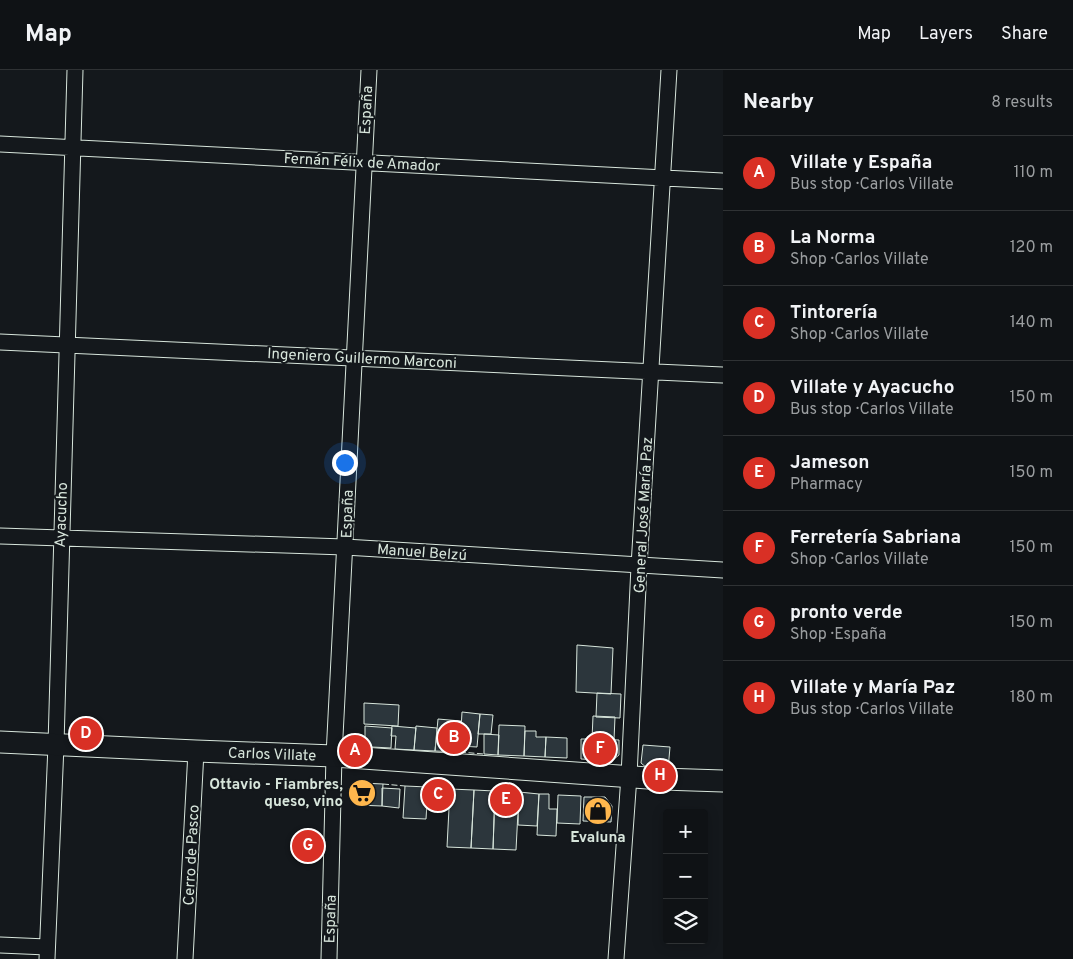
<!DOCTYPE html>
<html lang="en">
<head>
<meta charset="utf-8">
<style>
	body { margin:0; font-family:Overpass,sans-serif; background:#181b1e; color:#f1f3f6 }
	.controls { position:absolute; right:15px; bottom:15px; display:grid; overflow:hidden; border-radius:5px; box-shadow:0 2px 12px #0003 }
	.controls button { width:45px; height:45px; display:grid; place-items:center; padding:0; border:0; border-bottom:1px solid #2f3234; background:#0f1215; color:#f1f3f6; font:25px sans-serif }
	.you { position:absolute; left:344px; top:392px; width:18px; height:18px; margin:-12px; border:4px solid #fff; border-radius:50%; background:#1a73e8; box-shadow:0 0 0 8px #1a73e833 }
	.badge { display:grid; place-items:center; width:32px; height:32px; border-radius:50%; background:#d93025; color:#fff; font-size:16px; font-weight:700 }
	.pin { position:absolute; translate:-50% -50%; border:2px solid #fff; box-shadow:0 1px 5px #0006 }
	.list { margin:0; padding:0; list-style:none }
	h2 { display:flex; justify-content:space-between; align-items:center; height:65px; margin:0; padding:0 20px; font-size:21px }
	h2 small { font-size:16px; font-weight:400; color:#9b9ea0 }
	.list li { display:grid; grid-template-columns:32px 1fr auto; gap:15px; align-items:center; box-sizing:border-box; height:75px; padding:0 20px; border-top:1px solid #2f3234 }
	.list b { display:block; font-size:19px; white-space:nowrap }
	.list p { margin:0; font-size:16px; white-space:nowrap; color:#9b9ea0 }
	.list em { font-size:16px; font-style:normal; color:#9b9ea0 }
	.icon { flex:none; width:28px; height:28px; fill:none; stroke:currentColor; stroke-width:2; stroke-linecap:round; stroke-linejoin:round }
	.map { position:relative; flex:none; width:723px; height:889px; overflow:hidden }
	header { display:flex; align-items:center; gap:30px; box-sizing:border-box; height:70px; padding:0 25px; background:#0f1215; border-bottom:1px solid #2f3234 }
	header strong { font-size:24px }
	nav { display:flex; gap:28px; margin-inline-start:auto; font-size:18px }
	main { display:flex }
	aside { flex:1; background:#0f1215 }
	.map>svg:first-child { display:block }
	.building { fill:#2c363c; stroke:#d8e6dc }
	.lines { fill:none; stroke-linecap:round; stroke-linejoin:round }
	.street-casing { stroke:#d8e6dc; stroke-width:17 }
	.secondary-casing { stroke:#d8e6dc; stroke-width:23 }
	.street { stroke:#14181c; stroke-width:15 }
	.secondary { stroke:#14181c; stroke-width:21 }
	.fence { stroke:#d8e6dc; stroke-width:1; stroke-dasharray:6 2.5; stroke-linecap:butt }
	.labels { text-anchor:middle; stroke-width:4; stroke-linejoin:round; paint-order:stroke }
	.street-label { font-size:15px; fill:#d8e6dc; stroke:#14181c }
	.poi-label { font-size:15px; font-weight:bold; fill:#d8e6dc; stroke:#14181c; text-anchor:end }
</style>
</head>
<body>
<header>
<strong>Map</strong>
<nav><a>Map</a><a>Layers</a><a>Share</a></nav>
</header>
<main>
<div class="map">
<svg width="723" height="889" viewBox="0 0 723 889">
	<rect width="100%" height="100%" fill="#14181c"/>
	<path class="building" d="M577 575 613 578 611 624 576 622Z
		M597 623 621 624 620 648 596 647Z
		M364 633 399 635 398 656 364 654Z
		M462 642 480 644 477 677 460 676Z
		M480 644 493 645 491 664H478Z
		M593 646 615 647 614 670 592 669Z
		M438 649 461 651 460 682 435 681Z
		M499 655 525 656 524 686 498 685Z
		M365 656 392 658 391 678 372 677 365 672Z
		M392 656 416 658 414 680 395 679 396 666H391Z
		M416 656 437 658 435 681 414 680Z
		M525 661H536V667H546L545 687 524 686Z
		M484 664 499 665 498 685 484 684Z
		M546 667 567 668V688L545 687Z
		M581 669H599L598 690 581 689Z
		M599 669 619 670V685L613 690H598Z
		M643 675 670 677 668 700 647 698 641 693Z
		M362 713 383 714 382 736 356 735 357 718Z
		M405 716 428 717 426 749 403 748Z
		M428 717 450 719 449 737 427 736Z
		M382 718 400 719 399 738 382 736Z
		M450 719 474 720 471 778 447 777Z
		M474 720 495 721 493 779 471 778Z
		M495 721 519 722 516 780 493 779Z
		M519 722 539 724 537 756 518 755Z
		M539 724H549V739H557L556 766 537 765Z
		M558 725 581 726 580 754 557 753Z
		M584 727H605L612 736 611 752 583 751Z"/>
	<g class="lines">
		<defs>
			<path id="street" d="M0 74 723 111
				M0 272 723 305
				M0 466 345 477 723 500
				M0 875 47 877
				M47 889 56 675 75 0
				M185 889 196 681
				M329 889 334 686 369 0
				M616 889 629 706 639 496 669 0"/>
			<path id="secondary" d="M0 672 196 681 334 686 662 709 723 711"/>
		</defs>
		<use href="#street" class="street-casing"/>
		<use href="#secondary" class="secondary-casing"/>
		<use href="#street" class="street"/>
		<use href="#secondary" class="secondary"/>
		<path class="fence" d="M460 682 484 684
			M383 714 405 716"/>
	</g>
	<defs>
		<symbol id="supermarket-disc" viewBox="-11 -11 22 22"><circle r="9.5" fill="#ffb74d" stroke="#14181c"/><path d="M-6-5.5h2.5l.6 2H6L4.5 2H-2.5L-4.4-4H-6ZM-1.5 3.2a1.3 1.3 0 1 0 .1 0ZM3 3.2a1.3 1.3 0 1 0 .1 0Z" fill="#111"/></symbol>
		<symbol id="shop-disc" viewBox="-11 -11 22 22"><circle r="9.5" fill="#ffb74d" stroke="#14181c"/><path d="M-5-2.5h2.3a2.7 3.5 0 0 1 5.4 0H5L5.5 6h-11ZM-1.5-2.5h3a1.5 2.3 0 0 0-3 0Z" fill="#111"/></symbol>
	</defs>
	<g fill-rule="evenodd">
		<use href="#supermarket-disc" x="346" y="707" width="32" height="32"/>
		<use href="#shop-disc" x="582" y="725" width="32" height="32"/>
	</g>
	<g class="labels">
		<g class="street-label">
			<text transform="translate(366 40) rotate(-87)" y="5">España</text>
			<text transform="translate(362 92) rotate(3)" y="5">Fernán Félix de Amador</text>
			<text transform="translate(362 288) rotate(3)" y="5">Ingeniero Guillermo Marconi</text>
			<text transform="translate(347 444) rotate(-88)" y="5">España</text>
			<text transform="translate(61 445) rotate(-88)" y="5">Ayacucho</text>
			<text transform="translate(643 445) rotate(-87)" y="5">General José María Paz</text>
			<text transform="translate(422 482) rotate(4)" y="5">Manuel Belzú</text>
			<text transform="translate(272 684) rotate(2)" y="5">Carlos Villate</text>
			<text transform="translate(191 785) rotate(-87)" y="5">Cerro de Pasco</text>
			<text transform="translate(330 849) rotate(-88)" y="5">España</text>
		</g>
		<g class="poi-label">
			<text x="343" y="719">Ottavio - Fiambres,<tspan x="343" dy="17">queso, vino</tspan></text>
			<text x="598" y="772" text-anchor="middle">Evaluna</text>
		</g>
	</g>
</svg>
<div class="controls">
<button>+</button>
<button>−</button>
<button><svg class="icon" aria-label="layers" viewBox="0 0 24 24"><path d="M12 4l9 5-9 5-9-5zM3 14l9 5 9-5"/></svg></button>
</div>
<div class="you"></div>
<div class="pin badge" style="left:355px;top:681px">A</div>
<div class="pin badge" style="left:454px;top:668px">B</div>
<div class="pin badge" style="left:438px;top:725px">C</div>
<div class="pin badge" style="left:86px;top:664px">D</div>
<div class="pin badge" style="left:506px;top:730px">E</div>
<div class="pin badge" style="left:600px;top:679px">F</div>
<div class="pin badge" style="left:308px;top:776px">G</div>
<div class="pin badge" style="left:660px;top:706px">H</div>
</div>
<aside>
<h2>Nearby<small>8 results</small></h2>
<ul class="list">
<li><span class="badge">A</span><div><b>Villate y España</b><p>Bus stop · Carlos Villate</p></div><em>110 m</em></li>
<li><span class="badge">B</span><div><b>La Norma</b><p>Shop · Carlos Villate</p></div><em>120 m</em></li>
<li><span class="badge">C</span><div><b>Tintorería</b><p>Shop · Carlos Villate</p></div><em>140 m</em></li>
<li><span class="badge">D</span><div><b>Villate y Ayacucho</b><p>Bus stop · Carlos Villate</p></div><em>150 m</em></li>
<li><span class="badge">E</span><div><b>Jameson</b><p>Pharmacy</p></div><em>150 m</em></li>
<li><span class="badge">F</span><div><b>Ferretería Sabriana</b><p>Shop · Carlos Villate</p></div><em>150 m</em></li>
<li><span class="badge">G</span><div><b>pronto verde</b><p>Shop · España</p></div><em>150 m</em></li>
<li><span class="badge">H</span><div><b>Villate y María Paz</b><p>Bus stop · Carlos Villate</p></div><em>180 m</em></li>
</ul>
</aside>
</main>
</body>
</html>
